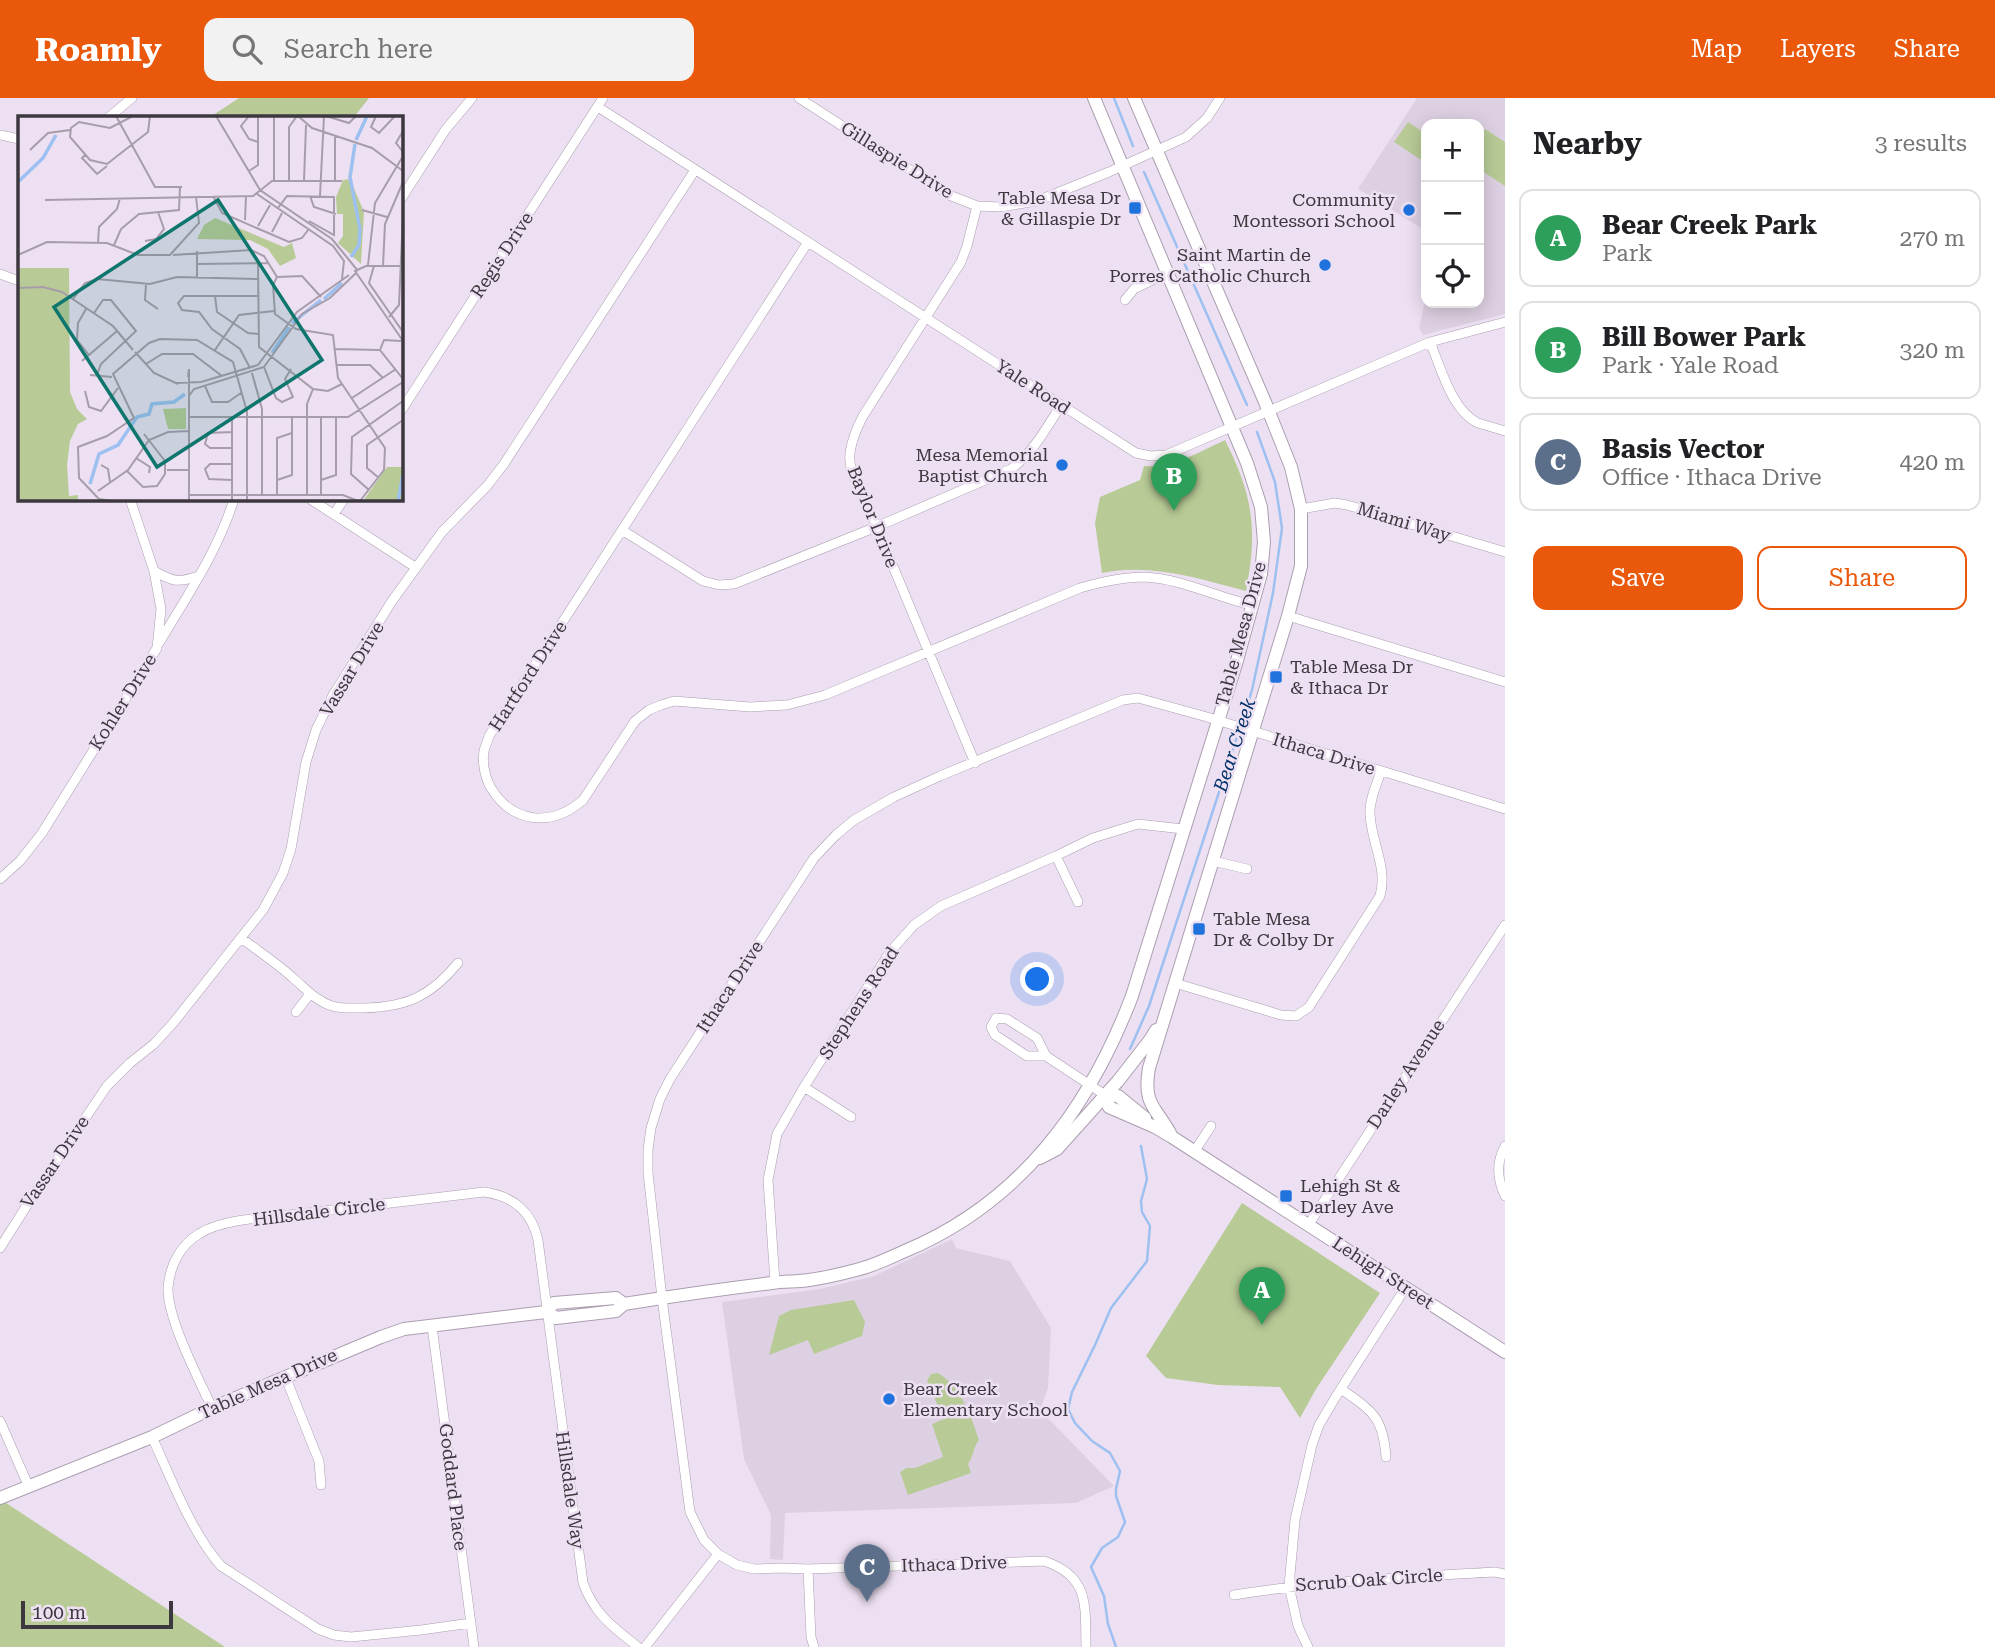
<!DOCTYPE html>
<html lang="en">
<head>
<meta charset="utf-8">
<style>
	body { margin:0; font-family:"Roboto Serif",serif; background:#f2f2f2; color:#202124 }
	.controls { position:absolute; right:21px; top:21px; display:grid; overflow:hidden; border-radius:14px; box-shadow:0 4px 18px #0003 }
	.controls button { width:63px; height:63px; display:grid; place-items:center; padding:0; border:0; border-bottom:2px solid #e0e0e0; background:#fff; color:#202124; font:35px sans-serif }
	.scale { position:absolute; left:21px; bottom:18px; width:152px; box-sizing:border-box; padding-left:7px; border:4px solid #3d383f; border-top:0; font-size:19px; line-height:24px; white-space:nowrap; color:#3d383f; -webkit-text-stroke:5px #ede0f2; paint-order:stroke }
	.you { position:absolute; left:1038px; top:882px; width:24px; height:24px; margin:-18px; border:5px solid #fff; border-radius:50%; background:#1a73e8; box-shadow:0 0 0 10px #1a73e833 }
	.badge { display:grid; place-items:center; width:46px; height:46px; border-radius:50%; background:#ea580c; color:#fff; font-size:23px; font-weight:700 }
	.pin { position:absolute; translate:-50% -58px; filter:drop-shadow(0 2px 4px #0008) }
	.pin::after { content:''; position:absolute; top:37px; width:24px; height:21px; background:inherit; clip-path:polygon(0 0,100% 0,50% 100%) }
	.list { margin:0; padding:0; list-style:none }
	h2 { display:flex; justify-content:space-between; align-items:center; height:91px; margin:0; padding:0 28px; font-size:30px }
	h2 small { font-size:23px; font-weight:400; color:#757577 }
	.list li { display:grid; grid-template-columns:46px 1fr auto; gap:21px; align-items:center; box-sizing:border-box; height:98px; margin:0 14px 14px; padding:0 14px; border:2px solid #e0e0e0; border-radius:14px }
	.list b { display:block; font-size:26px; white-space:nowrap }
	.list p { margin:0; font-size:23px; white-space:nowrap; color:#757577 }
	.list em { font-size:23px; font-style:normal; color:#757577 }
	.actions { display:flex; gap:14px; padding:21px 28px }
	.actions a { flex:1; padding:16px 0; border:2px solid #ea580c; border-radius:14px; text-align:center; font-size:24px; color:#ea580c }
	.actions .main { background:#ea580c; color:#fff }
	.icon { flex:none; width:38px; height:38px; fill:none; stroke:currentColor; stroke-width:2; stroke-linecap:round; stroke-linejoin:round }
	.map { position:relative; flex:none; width:1505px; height:1549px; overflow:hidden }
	header { display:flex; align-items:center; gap:42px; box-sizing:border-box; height:98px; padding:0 35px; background:#ea580c; color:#fff }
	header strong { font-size:33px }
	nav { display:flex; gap:38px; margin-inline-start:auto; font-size:24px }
	.search { width:490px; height:63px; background:#f2f2f2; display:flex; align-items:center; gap:18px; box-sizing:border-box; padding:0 24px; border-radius:14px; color:#757577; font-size:26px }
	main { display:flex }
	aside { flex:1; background:#fff }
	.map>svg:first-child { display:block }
	.education { fill:#ddd0e2 }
	.green { fill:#b8cb96 }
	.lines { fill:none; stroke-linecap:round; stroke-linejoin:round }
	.stream { stroke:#9dc0f1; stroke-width:2.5 }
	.street-casing { stroke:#ab9eaf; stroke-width:10 }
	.secondary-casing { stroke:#ab9eaf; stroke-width:14 }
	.street { stroke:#fff; stroke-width:9 }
	.secondary { stroke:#fff; stroke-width:12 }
	.poi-dot { fill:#2072dd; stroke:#ede0f2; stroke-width:2.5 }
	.labels { text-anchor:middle; stroke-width:5; stroke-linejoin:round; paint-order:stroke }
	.street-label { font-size:18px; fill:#3d383f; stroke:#ede0f2 }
	.poi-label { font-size:18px; fill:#3d383f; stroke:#ede0f2; text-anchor:end }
	.water-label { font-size:19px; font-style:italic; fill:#02316a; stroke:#ede0f2 }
	.inset-river { fill:none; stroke:#9dc0f1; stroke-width:3.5 }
	.inset-road { fill:none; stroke:#a79daa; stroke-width:2 }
	.view { fill:#0f766e; fill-opacity:0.15; stroke:#0f766e; stroke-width:3.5 }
	.inset-edge { fill:none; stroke:#3d383f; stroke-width:3.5 }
</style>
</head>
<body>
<header>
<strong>Roamly</strong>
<div class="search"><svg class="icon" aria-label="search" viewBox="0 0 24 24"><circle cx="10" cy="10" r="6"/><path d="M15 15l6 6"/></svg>Search here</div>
<nav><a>Map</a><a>Layers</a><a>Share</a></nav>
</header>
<main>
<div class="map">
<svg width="1505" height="1549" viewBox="0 0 1505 1549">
	<rect width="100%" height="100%" fill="#ede0f2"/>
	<path class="education" d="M1417 0H1505V216L1423 237 1419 230 1426 198V205H1479V26H1426V133L1358 91Z
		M952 1141 956 1150 1010 1163 1051 1230 1048 1290 1040 1312 1114 1388 1076 1405 785 1415 783 1462 770 1461 771 1417 744 1361 722 1204 820 1191 874 1178Z"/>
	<path class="green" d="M239 0H369L354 19H210Z
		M1408 24 1426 36V65L1394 44Z
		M1485 31 1505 44V88L1479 71V41Z
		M1225 342C1253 398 1258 431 1246 493 1199 481 1152 465 1102 475L1095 425 1100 399 1140 382 1144 368C1174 370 1199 354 1225 342Z
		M1242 1105 1380 1195 1316 1291 1300 1320 1280 1289 1218 1287 1166 1280 1146 1258Z
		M854 1202 865 1224 862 1238 814 1256 808 1242 769 1257 779 1218 791 1212Z
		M938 1275C961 1288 971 1318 979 1342 973 1349 974 1358 968 1366L971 1375 908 1397 900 1374 907 1370H915L943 1359 932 1326 949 1319 938 1308 927 1283 931 1276Z
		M0 1401 225 1549H0Z"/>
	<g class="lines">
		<path class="stream" d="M1114 0 1133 48
			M1144 74 1247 307
			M1241 627 1252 592 1273 495 1282 430 1275 384 1257 334
			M1130 951 1149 908 1239 633
			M1116 1549 1108 1526 1104 1498 1091 1469 1102 1450 1118 1439 1125 1424 1116 1398V1391L1120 1373 1110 1355 1092 1343 1075 1325 1068 1311 1072 1294 1095 1247 1111 1210 1147 1163 1150 1128 1142 1114 1141 1103 1147 1081 1141 1048"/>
		<defs>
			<path id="street" d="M799 0 949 97 977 108 1001 109 1037 103 1109 74 1186 39 1207 20 1220 0
				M598 9 1136 355 1151 358 1166 357 1430 244 1505 224
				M109 19 132 0
				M0 37 19 41
				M401 101 446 31 472 0
				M808 144 489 638C488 643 485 648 484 653 482 665 485 680 491 690 513 726 552 729 583 702L635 623 649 612 661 607 674 603 750 609 787 607 825 597 1080 490C1101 484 1122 479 1145 479 1182 481 1216 499 1252 507
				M0 176 19 183
				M1125 202 1134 191 1167 175
				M1430 244C1441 270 1452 313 1478 325 1487 328 1496 330 1505 333
				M401 313 603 0
				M310 401 415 469
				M1301 411 1335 405 1347 407 1505 454
				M334 416 344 401
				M622 432 703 483 719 487 734 486 876 429 1011 371C1035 352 1045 332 1061 307
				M154 473C174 484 177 485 199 478
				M1288 518 1505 584
				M159 545C187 498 218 453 234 401
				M975 665 870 413C850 371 840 363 863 318L961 164 967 148 977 108
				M1056 758 1078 804
				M1213 763 1247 771
				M0 781 20 763 42 735 157 550 161 511 154 473 130 401
				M241 840C258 853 277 865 293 880 305 890 316 903 332 908 342 911 354 910 364 910 407 909 431 898 458 865
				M1175 885 1281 917 1296 918 1309 909 1380 798C1388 769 1371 744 1370 716 1369 702 1377 686 1381 673
				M296 914 310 896
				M1046 958H1027L995 937 991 929 996 920 1007 921 1037 940 1046 958 1105 997
				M804 989 851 1019
				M1505 1048C1496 1065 1497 1080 1505 1098
				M1194 1054 1211 1028
				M1309 1126 1505 827
				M0 1150 34 1096 107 988 130 965 154 946 174 924 263 812 283 775 291 751 306 664 316 632 332 599 392 503 442 434 487 388 504 366 695 72
				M775 1184 768 1082 777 1036 804 989 890 854 914 827 941 808 1056 758 1093 740 1138 726 1183 731
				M432 1228 474 1549
				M285 1278 319 1363 321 1387
				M1341 1291C1372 1313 1383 1318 1386 1359
				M212 1310C198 1279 167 1221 168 1189 170 1168 180 1147 199 1136 221 1121 270 1119 298 1116 360 1109 422 1101 484 1094 513 1098 532 1114 538 1142L583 1485C595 1517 612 1528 638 1549
				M0 1323 28 1387
				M152 1339C171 1380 191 1434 221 1468L318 1531 334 1537 351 1539 421 1532 471 1525
				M808 1471 811 1539 814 1549
				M1234 1497C1320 1483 1407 1479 1495 1474L1505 1476
				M645 1549 718 1456
				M1086 1549C1085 1508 1090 1478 1044 1463L808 1471 781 1470 754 1471 737 1467 718 1456 704 1442 690 1414 662 1200 648 1075V1052L651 1030 660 1001 670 981 814 760 836 737 854 722 894 699 940 678 1123 602 1138 600 1207 619 1505 711
				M1308 1549 1298 1528 1289 1488 1295 1422 1312 1347 1319 1327 1335 1300 1406 1189"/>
			<path id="secondary" d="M1134 0 1265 304 1291 369 1301 411V468L1288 518 1149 970C1142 1009 1158 1010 1172 1039
				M1105 997 1109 1009 1155 1029 1172 1039 1505 1254
				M1105 997 1118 998 1145 1020
				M1040 1060 1057 1051 1118 983 1150 942 1156 932
				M546 1214 554 1205 616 1200 624 1206
				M0 1400 152 1339 212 1310 381 1239 404 1231 546 1214 556 1220 616 1213 624 1206C673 1198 722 1191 772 1185 784 1183 797 1184 809 1182 824 1180 841 1176 856 1172 873 1168 889 1160 905 1153 1020 1105 1089 1011 1132 898L1236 566 1261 476 1264 444 1261 409 1247 365 1094 0"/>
		</defs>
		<use href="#street" class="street-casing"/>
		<use href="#secondary" class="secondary-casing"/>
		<use href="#street" class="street"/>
		<use href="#secondary" class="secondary"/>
	</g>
	<g class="poi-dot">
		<rect x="1128" y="103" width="14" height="14" rx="3.5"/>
		<circle cx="1409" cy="112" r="7"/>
		<circle cx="1325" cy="167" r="7"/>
		<circle cx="1062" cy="367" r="7"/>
		<rect x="1269" y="572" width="14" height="14" rx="3.5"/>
		<rect x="1192" y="824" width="14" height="14" rx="3.5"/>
		<rect x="1279" y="1091" width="14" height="14" rx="3.5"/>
		<circle cx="889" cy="1301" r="7"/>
	</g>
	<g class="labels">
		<g class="street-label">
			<text transform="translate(897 62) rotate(32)" y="6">Gillaspie Drive</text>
			<text transform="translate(502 157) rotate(-57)" y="6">Regis Drive</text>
			<text transform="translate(1033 289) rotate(33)" y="6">Yale Road</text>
			<text transform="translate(873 419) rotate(68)" y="6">Baylor Drive</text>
			<text transform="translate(1404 424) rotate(17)" y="6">Miami Way</text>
			<text transform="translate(1241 536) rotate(-75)" y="6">Table Mesa Drive</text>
			<text transform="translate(352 571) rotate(-59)" y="6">Vassar Drive</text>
			<text transform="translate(528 578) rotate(-57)" y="6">Hartford Drive</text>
			<text transform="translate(123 604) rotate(-58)" y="6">Kohler Drive</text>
			<text transform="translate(1324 656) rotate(17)" y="6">Ithaca Drive</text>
			<text transform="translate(730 889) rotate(-57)" y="6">Ithaca Drive</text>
			<text transform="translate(859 905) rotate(-57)" y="6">Stephens Road</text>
			<text transform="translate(1406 976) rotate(-57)" y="6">Darley Avenue</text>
			<text transform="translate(55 1064) rotate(-56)" y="6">Vassar Drive</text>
			<text transform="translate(319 1114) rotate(-7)" y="6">Hillsdale Circle</text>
			<text transform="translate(1383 1175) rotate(33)" y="6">Lehigh Street</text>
			<text transform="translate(268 1286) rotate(-24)" y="6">Table Mesa Drive</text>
			<text transform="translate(453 1389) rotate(83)" y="6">Goddard Place</text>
			<text transform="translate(570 1392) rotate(82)" y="6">Hillsdale Way</text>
			<text transform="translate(954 1466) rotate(-2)" y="6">Ithaca Drive</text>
			<text transform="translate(1369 1482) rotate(-4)" y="6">Scrub Oak Circle</text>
		</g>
		<g class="poi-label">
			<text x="1121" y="106">Table Mesa Dr<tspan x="1121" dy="21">&amp; Gillaspie Dr</tspan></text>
			<text x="1395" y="108">Community<tspan x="1395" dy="21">Montessori School</tspan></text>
			<text x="1311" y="163">Saint Martin de<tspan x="1311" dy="21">Porres Catholic Church</tspan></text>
			<text x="1048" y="363">Mesa Memorial<tspan x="1048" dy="21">Baptist Church</tspan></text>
			<text x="1290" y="575" text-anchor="start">Table Mesa Dr<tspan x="1290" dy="21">&amp; Ithaca Dr</tspan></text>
			<text x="1213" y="827" text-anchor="start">Table Mesa<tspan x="1213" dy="21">Dr &amp; Colby Dr</tspan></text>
			<text x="1300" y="1094" text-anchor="start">Lehigh St &amp;<tspan x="1300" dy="21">Darley Ave</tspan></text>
			<text x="903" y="1297" text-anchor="start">Bear Creek<tspan x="903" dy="21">Elementary School</tspan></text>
		</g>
		<g class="water-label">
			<text transform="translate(1234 647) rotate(-72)" y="7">Bear Creek</text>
		</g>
	</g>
	<g transform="translate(18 18)">
		<rect width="385" height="385" fill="#ede0f2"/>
		<path d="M332 63 346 96 343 148 320 127 325 120V98H319L318 81 325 64ZM197 102 266 131 274 127 278 142 262 150 250 133 232 124 179 123 186 109ZM0 152H51L52 276 59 293 69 303 60 308 52 325 49 349 51 380 60 379V385H0ZM168 292V313H150L145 293ZM369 351H385V385H345Z" fill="#b8cb96"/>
		<path class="inset-river" d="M338 24 349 0M0 66 25 42 38 19M333 141 341 129 342 113 332 61 337 28M306 183 324 167M274 207 303 184M254 237 271 211M72 368 81 338 100 329 119 301 131 298 134 288 156 286 167 278M380 385 385 358"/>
		<path class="inset-road" d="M98 0 137 71H164M115 0 92 12 61 6 53 12 52 21 72 44 89 48 130 16 132 0M198 0 242 74 314 123 340 155M231 0 223 10 231 23 240 26M280 0 294 12 354 32 385 55M308 0 331 7 338 0M358 0 353 11 361 17 377 0M385 15 378 27 385 36M317 19V65M12 34 30 17 52 14M67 39 64 42 79 58 89 50M231 55 240 49V0M256 65V0M271 65V11L279 0M286 65 288 9M239 78 315 130 326 145 324 163M195 80 204 97 271 126 284 122 290 114M292 80 296 91 318 98M302 80 306 0M27 84 235 80 254 65H324M260 92 269 80 316 81V119L291 105M344 94 369 101M227 104 228 80M240 110 252 89M254 116 264 97M127 125 138 123 146 113 140 96M80 127 81 111 99 93 102 82M96 129 103 113 121 98 161 94 162 71M0 139 29 126 89 127 120 139H152L181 107 178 81M155 139 233 134 246 140 259 161M179 148 250 147M240 148 241 231 295 273 310 275 324 268M350 149 357 87 385 40M356 150 351 167 385 216M365 150 367 108 385 66M385 150H348L337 155 385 225M179 161V135M259 161 255 169 257 198 278 213 315 219 320 262 367 332 366 354 342 385M259 161 284 160 303 181M128 168 127 184 140 193M0 172 25 171 44 176 95 210 115 234M197 180 199 196 230 217 240 218M55 183 67 167 79 163 132 168 159 161 240 163M68 193 60 207 59 224 71 239M76 197 85 184H93L118 215 83 248 79 259M371 201 381 189 385 98M383 225 366 224 362 234 385 263M317 233 361 234M197 234 221 199 256 195M117 236 136 257 160 268M64 245 99 215M128 248 144 238H175L204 260M318 249H352L365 262M246 251 258 282 264 286 275 281 267 263 273 253M232 252 222 233 194 213 181 196 164 194 160 187 166 180H240M234 257 244 293V379M72 259 94 261M170 261 171 253V385M158 267 183 266 240 249 279 196 331 159M187 270 194 286H210L223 277M67 275 71 291 83 295 100 272M171 280 176 273 246 251 284 198 312 182 338 157M334 282 378 253M171 301H330L385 266M214 316 190 317 187 328 192 332H214M118 342 132 351 131 357M83 349 90 353 92 366M149 354H171M109 355 125 371 139 370 147 358V345L126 318M361 362 349 352V329L385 304M214 364 191 363 187 353 192 348H214M259 364 274 359V301M303 364 318 359V302M351 374 333 358 334 321 385 285M80 375 110 354 131 324 150 316 171 315M171 379H325L340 385M259 379V322L274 317M289 379V288L295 273M303 379V302M95 385 81 383 61 362 60 331 89 320 116 302 95 258 131 227 142 223 179 224 215 246 229 296V385M214 385V301"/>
		<path class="view" d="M200 84 304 244 139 351 36 191Z"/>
		<rect width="385" height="385" class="inset-edge"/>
	</g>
</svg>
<div class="controls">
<button>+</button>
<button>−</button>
<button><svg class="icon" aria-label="locate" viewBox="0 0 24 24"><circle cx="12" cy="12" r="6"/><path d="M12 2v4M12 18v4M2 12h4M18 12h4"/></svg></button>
</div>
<div class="scale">100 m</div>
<div class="you"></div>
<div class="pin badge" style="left:1262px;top:1227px;background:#2e9e5b">A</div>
<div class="pin badge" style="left:1174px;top:413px;background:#2e9e5b">B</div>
<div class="pin badge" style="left:867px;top:1504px;background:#5c6f8a">C</div>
</div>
<aside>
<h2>Nearby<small>3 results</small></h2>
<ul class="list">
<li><span class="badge" style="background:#2e9e5b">A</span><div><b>Bear Creek Park</b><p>Park</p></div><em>270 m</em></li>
<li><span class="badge" style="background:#2e9e5b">B</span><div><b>Bill Bower Park</b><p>Park · Yale Road</p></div><em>320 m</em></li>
<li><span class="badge" style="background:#5c6f8a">C</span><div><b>Basis Vector</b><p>Office · Ithaca Drive</p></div><em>420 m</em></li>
</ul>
<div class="actions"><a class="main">Save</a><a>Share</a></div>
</aside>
</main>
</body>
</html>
